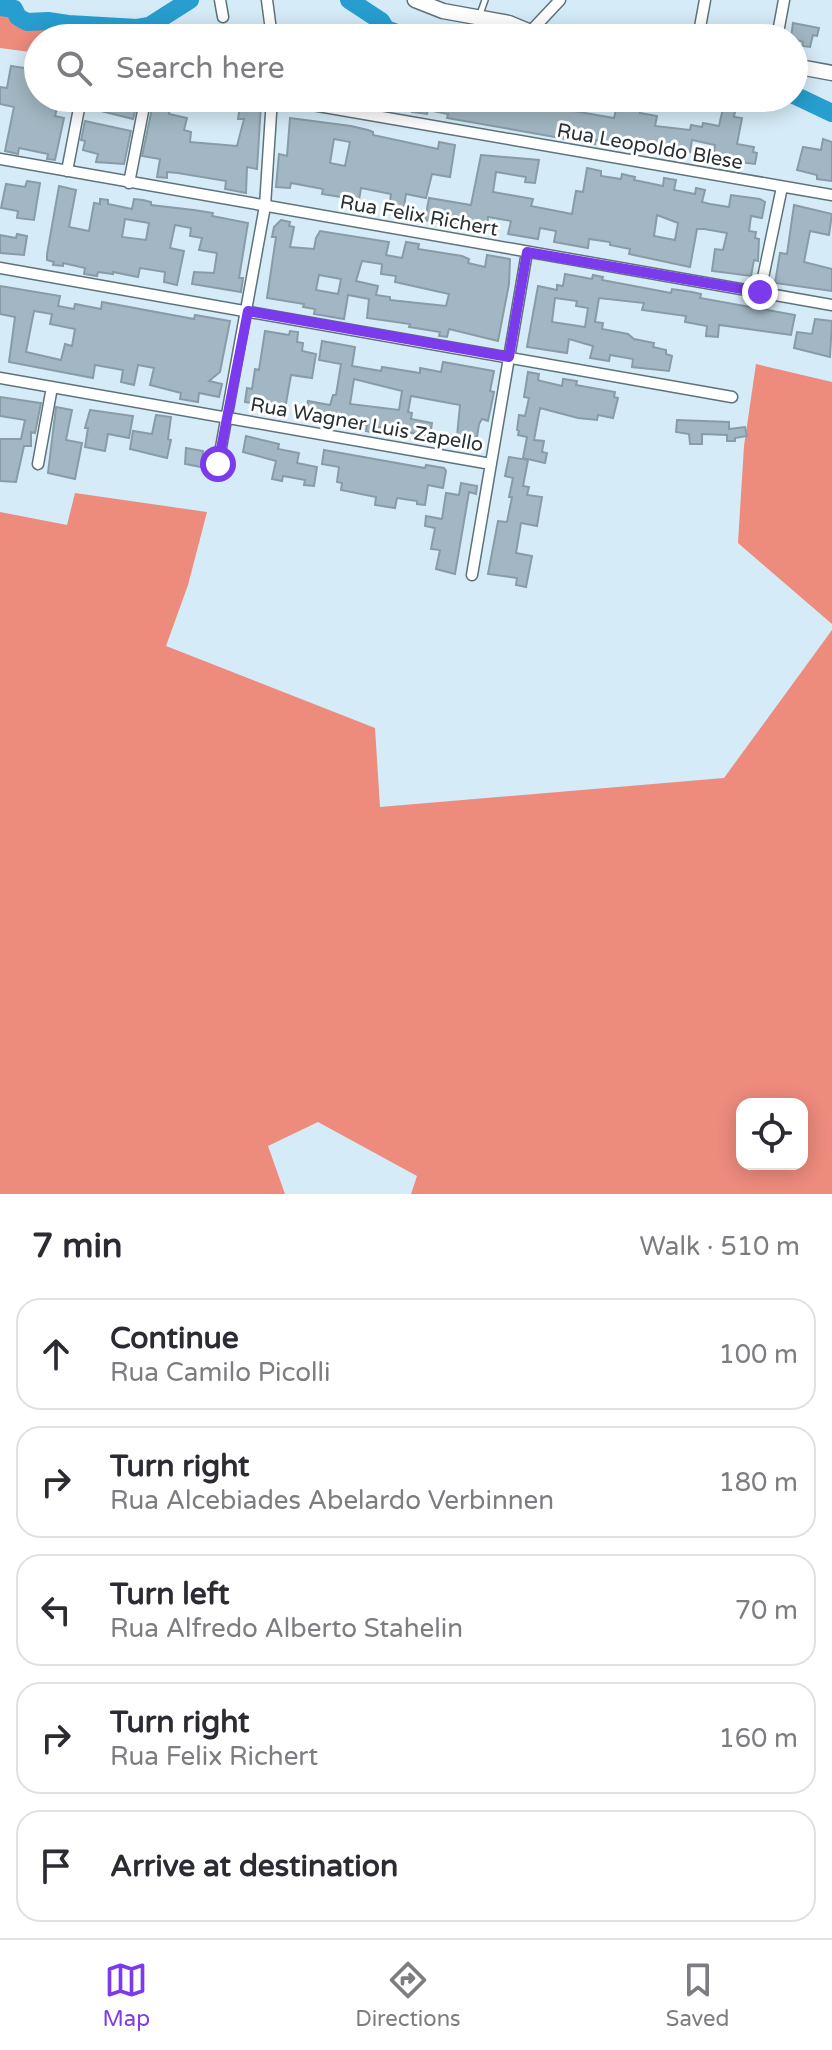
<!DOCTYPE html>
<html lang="en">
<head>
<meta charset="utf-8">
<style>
	body { margin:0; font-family:"Varela Round",sans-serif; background:#f2f2f3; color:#2b2b33 }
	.controls { position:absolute; right:24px; bottom:24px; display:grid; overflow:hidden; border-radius:16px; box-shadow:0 4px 20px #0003 }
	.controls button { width:72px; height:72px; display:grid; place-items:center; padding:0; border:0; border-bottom:2px solid #e1e1e2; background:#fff; color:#2b2b33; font:40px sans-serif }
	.stop { position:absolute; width:24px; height:24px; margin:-18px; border:6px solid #7c3aed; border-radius:50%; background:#fff }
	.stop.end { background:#7c3aed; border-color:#fff; box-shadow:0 2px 8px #0008 }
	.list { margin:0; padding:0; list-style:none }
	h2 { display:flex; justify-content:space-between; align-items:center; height:104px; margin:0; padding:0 32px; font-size:34px }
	h2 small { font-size:26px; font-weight:400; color:#7c7c81 }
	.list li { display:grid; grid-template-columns:52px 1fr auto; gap:24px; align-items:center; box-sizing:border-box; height:112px; margin:0 16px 16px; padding:0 16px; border:2px solid #e1e1e2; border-radius:24px }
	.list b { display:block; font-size:30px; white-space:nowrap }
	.list p { margin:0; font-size:26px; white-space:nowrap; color:#7c7c81 }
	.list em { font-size:26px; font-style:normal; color:#7c7c81 }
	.icon { flex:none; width:44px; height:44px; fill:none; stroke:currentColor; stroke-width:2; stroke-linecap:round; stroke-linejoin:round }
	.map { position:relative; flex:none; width:832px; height:1194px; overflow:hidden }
	.search { position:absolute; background:#fff; box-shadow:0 4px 20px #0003; left:24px; right:24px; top:24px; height:88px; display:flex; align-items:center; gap:20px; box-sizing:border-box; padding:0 28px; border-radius:44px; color:#7c7c81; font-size:30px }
	.sheet { height:744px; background:#fff }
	nav { display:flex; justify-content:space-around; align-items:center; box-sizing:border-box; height:112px; border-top:2px solid #e1e1e2; background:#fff; font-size:22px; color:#7c7c81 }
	nav a { display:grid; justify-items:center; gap:4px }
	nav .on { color:#7c3aed }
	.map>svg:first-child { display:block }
	.forest { fill:#ed8b7d; fill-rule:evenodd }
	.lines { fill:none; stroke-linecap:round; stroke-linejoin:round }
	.river { stroke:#279ecf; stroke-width:18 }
	.building { fill:#a2b7c3; stroke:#879ca7; stroke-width:2; fill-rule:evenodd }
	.lane-casing { stroke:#5e727c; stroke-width:8 }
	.street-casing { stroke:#5e727c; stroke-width:13 }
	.secondary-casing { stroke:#5e727c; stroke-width:17 }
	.lane { stroke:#fff; stroke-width:5 }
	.street { stroke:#fff; stroke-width:10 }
	.secondary { stroke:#fff; stroke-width:14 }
	.route { stroke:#7c3aed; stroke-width:10 }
	.labels { text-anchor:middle; stroke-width:6; stroke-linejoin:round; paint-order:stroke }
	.street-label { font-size:20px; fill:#283135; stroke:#fff }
</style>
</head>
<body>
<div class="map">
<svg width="832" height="1194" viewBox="0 0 832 1194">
	<rect width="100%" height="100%" fill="#d5ebf7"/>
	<path class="forest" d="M0 7 14 9 18 17 27 22 48 21 117 28 149 26V38H38V53L0 48Z
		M756 364 832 382V624L738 543 744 446Z
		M75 493 207 512 188 585 166 646 375 728 380 807 724 778 832 630V1194H411L417 1176 318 1122 268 1146 285 1194H0V512L67 525ZM802 1104V1164H742V1104Z"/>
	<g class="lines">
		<path class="river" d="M349 0 381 21 386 29 410 38
			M0 7 14 9 18 17 27 22 48 21 68 24 137 28 149 26 190 0
			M794 95 832 113"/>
	</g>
	<path class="building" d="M793 23 819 28 817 36 813 35 810 47 802 46 803 42 791 38Z
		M11 66 38 70V98H51L50 100 58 104 55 116 64 118 55 160 47 159 48 154 19 148 18 154 5 151 14 107 0 104V87L7 88Z
		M92 98H124L122 105 136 108 133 119 89 108Z
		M241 98H259L258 104H261L257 169 247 167 246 193 225 189 226 181 178 173 167 172V178L157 177 160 159 142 156 153 104 170 107 169 114 187 118 184 130 191 132 190 142 237 146 244 119H238Z
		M384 98H534L533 104 614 118 618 101 627 103 626 107 641 110 640 113 657 116 655 126 690 130 691 125 702 127 703 123 719 126 725 99 737 101 734 117 742 118 737 144 754 147 753 152 757 153 755 164 739 162V158L714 154 715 145 692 140 690 152 672 149 671 153 640 147V152L629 150 630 146 596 140 595 144 447 118 448 114 428 110 427 114 412 112 413 107 383 102Z
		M290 118 351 126 368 130 373 132V135L438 149 439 142 455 145 450 177 432 174 426 198 406 194 403 212 389 209 391 194 361 188 359 200 322 194 323 189 291 183 290 188 276 187 279 154 287 156ZM334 139 350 142 345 166 330 163Z
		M85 121 131 131 124 164 96 162 98 154 83 150 85 141 81 140Z
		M823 139 832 142V181L817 179V175L797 170 803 147 821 150Z
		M481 155 539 160 535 183 525 182 526 177 496 172 493 192 533 199 531 206 572 214 576 191 583 192 587 168 601 171V176L621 179 622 174 635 177 634 180 663 186 664 178 676 180 674 190 695 194 696 188 705 190 702 202 710 204 729 207 731 195 760 199 765 202 762 218 751 216 749 231 756 232 755 238 759 239 758 261 754 260 751 276 712 271 715 249 723 250 727 233 704 229H697L690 267 629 254 630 249 610 245V242L589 239 588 248 554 242 556 231 540 228 538 239 508 234 511 221 488 217 487 228 467 225 453 226 425 220 429 198 471 205ZM657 215 678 223 675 240 654 236Z
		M27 181 40 183 34 220 17 218 18 211 1 208 6 184 25 187Z
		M59 186 76 190 69 227 89 231 94 203 100 204V199L108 200V204L132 209 134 199 143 200 151 202V205L194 210 213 213 212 216 248 223 239 278H243L241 292 192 284 194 272 214 273 217 253 199 250 202 238 190 236 191 228 175 225 170 248 184 251 177 285 164 282 165 272 140 268 138 277 113 272V274L98 272 97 276 84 274 85 268 63 263V266L53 265 54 262 47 260V254ZM125 219 149 223 146 240 122 237Z
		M794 205 832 214 829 235 810 231 804 262 832 269V291L775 283 780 253 787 254Z
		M281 220 290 222 289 226 294 227 290 247 314 249 316 238 320 231 389 242 386 255 402 258 406 242 419 244 418 249 462 256 469 259 468 263 485 267 487 255 510 259 509 284 498 341 449 329 447 337 439 336 440 332 409 327 410 324 367 318 369 299 348 295 344 319 314 314 315 309 303 307 304 304 267 298 276 237H272L274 227ZM362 261 382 264 381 274 396 276 395 282 449 294 446 306 390 300V297L376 295 378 286 356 281ZM319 275 341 279 338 294 316 290Z
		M17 234 27 236 24 255 0 253V235L16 238Z
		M565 274 592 279 593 275 603 277 602 280 671 293 672 289 692 292 701 294 700 298 795 315 791 335 719 325 718 337 706 336 707 326 685 322 686 316 642 310 644 303 599 298 595 322 603 323 602 329 628 334 634 339 654 343 653 347 666 350V354L672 356 669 371 632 367 633 359 610 355 609 361 590 358 593 346 569 339 567 353 527 347 538 286 557 290V285L563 286ZM555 298 577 301 576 306 588 308 585 327 552 322Z
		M0 286 60 296 58 306 74 309 75 304 101 309 102 302 194 319 195 315 230 321 220 372 209 381 222 384 219 397 199 393 198 402 180 399 181 393 150 385 154 368 138 365 134 385 121 382 123 370 95 365 93 378 9 362 15 317 0 314ZM34 311 52 314 50 324 75 329 72 346 65 344 61 360 26 352Z
		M815 319 832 321 830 357 794 348 797 332 812 334Z
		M265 331 289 335 290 331 298 332 297 342 303 343 302 351 316 354 312 378 291 375 285 409 245 402 247 388 252 389 255 369 259 370Z
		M322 341 355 347 352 366 381 371 382 367 420 373V368L441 372 443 362 494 371 490 391 494 392 488 421 482 419 479 424 475 450 450 445 452 435 457 436 460 405 411 396 408 412 412 413 411 419 432 423 430 436 376 427 375 433 366 431 367 425 327 421 328 415 306 412 308 401 330 405 333 395H336L341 364 319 360ZM354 379 402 391 399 410 350 404Z
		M528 372 539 374 538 380 541 381 562 386 563 379 577 381 576 385 615 392 614 397 618 398 613 418 598 415 597 420 578 418 540 408 534 440 544 441 542 452 547 453 545 463 523 458 527 437 518 435 519 431 517 430 519 415 525 416 529 398 524 397Z
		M0 397 41 403 35 433 31 432V446H24L16 482 0 481V439H21L25 420 0 416Z
		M56 407 72 410 66 440 82 443 75 479 48 473Z
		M90 410 133 416 129 438 108 434 105 451 85 447 88 428H85Z
		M156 415 171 417 168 439 171 440 167 458 130 449 133 431 152 434Z
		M677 420 729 422V429L745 427 747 436 735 438V441H727V435L702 434V444H690L689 434 676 432Z
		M246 436 279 444 278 449 299 453 297 463 317 467 314 486 304 485 305 480 283 476 282 481 272 479 276 461 243 452Z
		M186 448 203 451 201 467 185 464Z
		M324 450 425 468 426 465 444 468 446 471 443 488 428 485 425 505 417 504V501L397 498 395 508 375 505 376 497 341 490 342 483 337 482 339 467 322 464Z
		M509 457 528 460 523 486 529 487 527 495 542 497 537 526 521 523 516 553 532 556 526 587 516 585 517 578 488 574 498 521 507 522 512 497H509L513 478 505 476Z
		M461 483 477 486 476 494 469 492 455 574 436 569 440 550 431 549 435 528 425 526 426 516 442 519 446 493 459 495Z"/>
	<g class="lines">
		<defs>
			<path id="lane" d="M480 14 485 0"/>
			<path id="street" d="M220 0 223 17
				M267 0 272 38
				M530 32 560 0
				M698 38 705 0
				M777 38 784 0
				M272 98 832 195
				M0 159 832 305
				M67 171 81 98
				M129 183 145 101
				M0 268 732 397
				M760 292 782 187
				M0 378 491 464
				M38 464 52 387
				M218 464 265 206 272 98
				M472 575 527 252"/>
			<path id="secondary" d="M415 0 443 11 509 23 545 38
				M794 66 832 73"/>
		</defs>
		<use href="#lane" class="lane-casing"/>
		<use href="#street" class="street-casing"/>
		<use href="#secondary" class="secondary-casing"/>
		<use href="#lane" class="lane"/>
		<use href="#street" class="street"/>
		<use href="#secondary" class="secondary"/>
	</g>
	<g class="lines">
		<path class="route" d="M218 464 248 311 509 357 527 252 760 292"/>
	</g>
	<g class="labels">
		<g class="street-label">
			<text transform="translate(650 146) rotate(10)" y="7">Rua Leopoldo Blese</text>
			<text transform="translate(419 215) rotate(10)" y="7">Rua Felix Richert</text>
			<text transform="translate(367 424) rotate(10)" y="7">Rua Wagner Luis Zapello</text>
		</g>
	</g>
</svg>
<div class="controls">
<button><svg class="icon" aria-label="locate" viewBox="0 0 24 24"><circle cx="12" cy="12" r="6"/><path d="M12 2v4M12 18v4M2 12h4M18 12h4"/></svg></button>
</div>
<div class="stop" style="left:218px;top:464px"></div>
<div class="stop end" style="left:760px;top:292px"></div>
<div class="search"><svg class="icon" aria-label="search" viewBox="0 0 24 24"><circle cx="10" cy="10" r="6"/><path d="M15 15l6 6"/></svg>Search here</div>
</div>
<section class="sheet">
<h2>7 min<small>Walk · 510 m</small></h2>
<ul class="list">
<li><svg class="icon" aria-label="ahead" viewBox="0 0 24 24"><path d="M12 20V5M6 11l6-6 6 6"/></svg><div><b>Continue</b><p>Rua Camilo Picolli</p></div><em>100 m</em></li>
<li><svg class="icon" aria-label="right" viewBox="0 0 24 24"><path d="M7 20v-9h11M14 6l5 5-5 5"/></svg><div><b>Turn right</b><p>Rua Alcebiades Abelardo Verbinnen</p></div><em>180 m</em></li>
<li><svg class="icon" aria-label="left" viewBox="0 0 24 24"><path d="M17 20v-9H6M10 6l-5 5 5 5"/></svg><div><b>Turn left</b><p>Rua Alfredo Alberto Stahelin</p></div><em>70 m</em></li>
<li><svg class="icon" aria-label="right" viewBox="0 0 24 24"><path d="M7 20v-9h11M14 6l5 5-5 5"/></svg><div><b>Turn right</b><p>Rua Felix Richert</p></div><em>160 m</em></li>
<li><svg class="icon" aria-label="arrive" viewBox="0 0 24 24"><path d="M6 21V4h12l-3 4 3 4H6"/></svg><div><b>Arrive at destination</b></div></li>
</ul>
</section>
<nav>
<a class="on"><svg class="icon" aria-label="map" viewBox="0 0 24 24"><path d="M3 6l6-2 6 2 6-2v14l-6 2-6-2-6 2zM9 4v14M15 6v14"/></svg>Map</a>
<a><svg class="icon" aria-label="directions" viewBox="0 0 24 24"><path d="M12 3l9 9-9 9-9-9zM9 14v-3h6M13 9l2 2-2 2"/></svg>Directions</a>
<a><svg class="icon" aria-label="saved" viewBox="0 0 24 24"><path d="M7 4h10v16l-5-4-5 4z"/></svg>Saved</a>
</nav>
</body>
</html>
